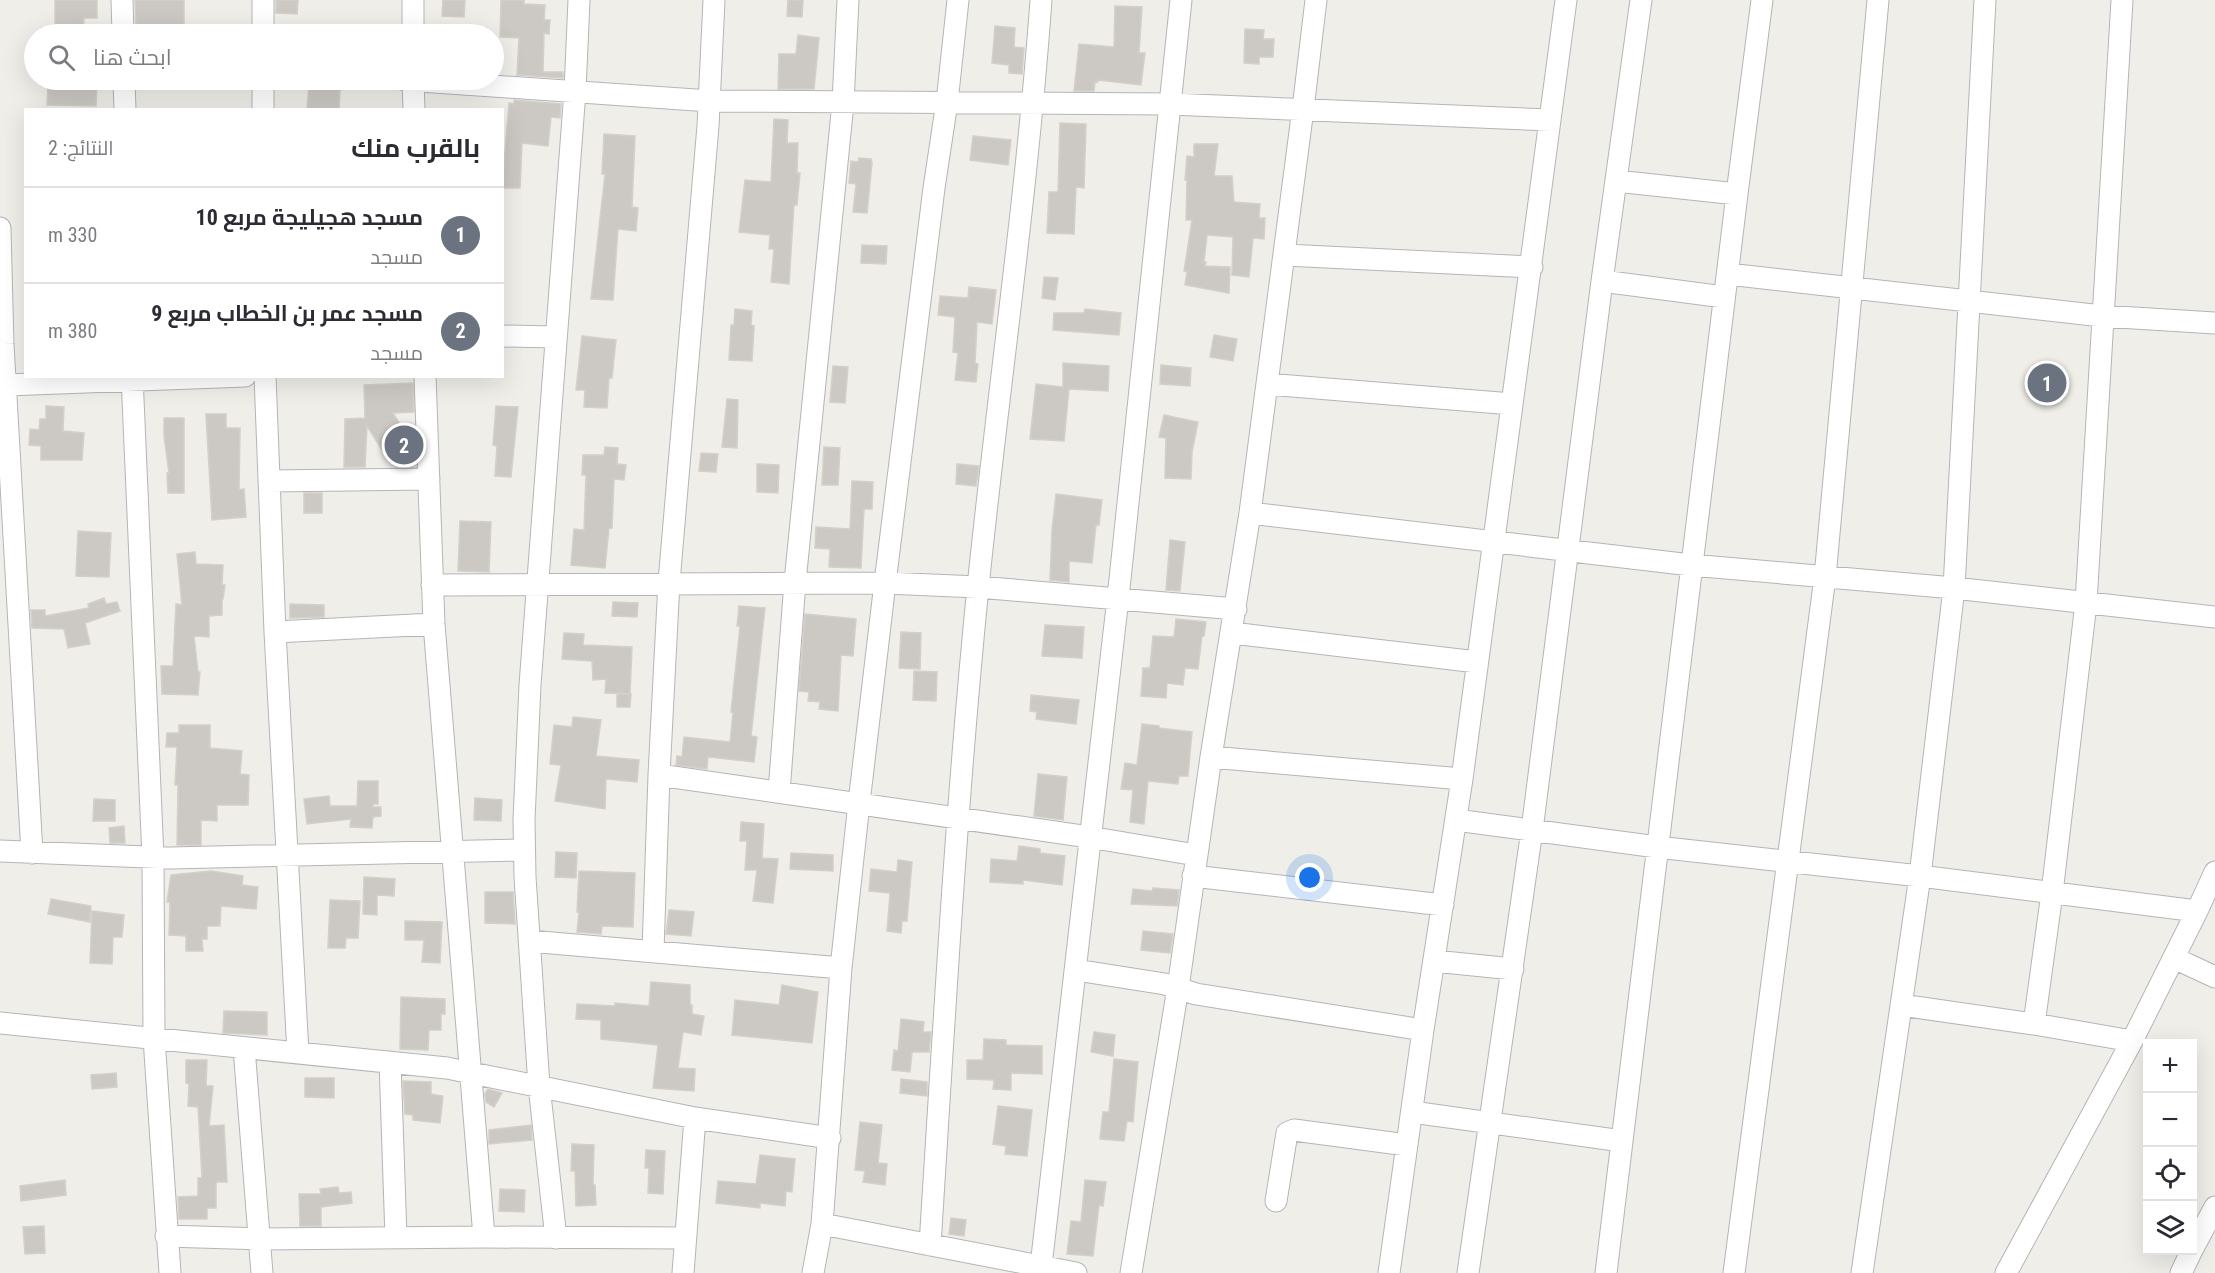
<!DOCTYPE html>
<html lang="ar">
<head>
<meta charset="utf-8">
<style>
	body { margin:0; font-family:"Roboto Condensed",Cairo,sans-serif; background:#f2f2f3; color:#2b2b33; direction:rtl }
	.controls { position:absolute; right:18px; bottom:18px; display:grid; overflow:hidden; border-radius:0px; box-shadow:0 6px 24px #0002 }
	.controls button { width:54px; height:54px; display:grid; place-items:center; padding:0; border:0; border-bottom:2px solid #e1e1e2; background:#fff; color:#2b2b33; font:30px sans-serif }
	.you { position:absolute; left:1310px; top:878px; width:21px; height:21px; margin:-15px; border:4px solid #fff; border-radius:50%; background:#1a73e8; box-shadow:0 0 0 9px #1a73e833 }
	.badge { display:grid; place-items:center; width:39px; height:39px; border-radius:50%; background:#db2777; color:#fff; font-size:20px; font-weight:700 }
	.pin { position:absolute; translate:-50% -50%; border:3px solid #fff; box-shadow:0 2px 6px #0006 }
	.list { margin:0; padding:0; list-style:none }
	h2 { display:flex; justify-content:space-between; align-items:center; height:78px; margin:0; padding:0 24px; font-size:26px }
	h2 small { font-size:20px; font-weight:400; color:#7c7c81 }
	.list li { display:grid; grid-template-columns:39px 1fr auto; gap:18px; align-items:center; box-sizing:border-box; height:96px; padding:0 24px; border-top:2px solid #e1e1e2 }
	.list b { display:block; font-size:22px; white-space:nowrap }
	.list p { margin:0; font-size:20px; white-space:nowrap; color:#7c7c81 }
	.list em { font-size:20px; font-style:normal; color:#7c7c81 }
	.icon { flex:none; width:33px; height:33px; fill:none; stroke:currentColor; stroke-width:2; stroke-linecap:round; stroke-linejoin:round }
	.map { position:relative; flex:none; width:2215px; height:1273px; overflow:hidden; direction:ltr }
	.search { position:absolute; background:#fff; box-shadow:0 6px 24px #0002; left:24px; top:24px; width:480px; height:66px; display:flex; align-items:center; gap:15px; box-sizing:border-box; padding:0 21px; border-radius:33px; color:#7c7c81; font-size:22px }
	.panel { position:absolute; background:#fff; box-shadow:0 6px 24px #0002; left:24px; top:108px; width:480px; height:270px; border-radius:0px; direction:rtl }
	.map>svg:first-child { display:block }
	.building { fill:#ccc9c5; stroke:#d4d0c7; stroke-width:1.5 }
	.lines { fill:none; stroke-linecap:round; stroke-linejoin:round }
	.minor-casing { stroke:#b3b5b9; stroke-width:23 }
	.minor { stroke:#fff; stroke-width:21 }
</style>
</head>
<body>
<div class="map">
<svg width="2215" height="1273" viewBox="0 0 2215 1273">
	<rect width="100%" height="100%" fill="#f0eee9"/>
	<path class="building" d="M55 0H97V18H84L83 34H55Z
		M135 0H184V27H136Z
		M276 0H298L297 14 276 13Z
		M443 0H465L464 17 442 16Z
		M501 0H524V4L545 5 544 20H550L549 34 544 33 543 72H563V78L517 75 519 38 500 37Z
		M788 0H803L802 17 787 16Z
		M1115 6 1142 7 1139 53H1145L1141 85 1098 80V82H1095L1094 91H1074L1079 44 1114 47Z
		M995 26 1015 28 1014 47 1024 48 1022 74 1009 73V65L992 63Z
		M1245 29 1264 30 1263 39H1274L1273 57H1259V64L1244 63Z
		M798 35 819 38 814 89H778L779 54H796Z
		M66 80H97L96 106 47 105 48 84 66 85Z
		M309 86 340 89 339 110H307Z
		M514 100 561 104 560 118 551 117 548 146 522 143 520 188H502L509 103 514 104Z
		M774 119 788 120 787 143H798L797 173H800L797 205H794L789 284 771 282 774 249H769L770 235 739 232 745 180 771 182Z
		M1060 123 1086 124 1084 188 1076 187 1074 234 1047 233 1049 192H1058Z
		M604 134 635 136 632 207 638 208 636 231 618 229 613 300 591 299 605 174H602Z
		M973 136 1011 140 1008 165 970 160Z
		M1194 144H1218L1214 176H1232L1234 202 1260 204 1259 218H1265L1264 239 1253 238 1249 277 1232 275 1233 237 1207 235 1204 262H1206L1205 266 1230 267 1229 293 1185 285 1187 272 1184 271 1192 220H1186L1187 180H1185L1187 156 1194 157Z
		M859 158 871 159 872 163 867 213 853 212 856 184 849 183 851 161 858 162Z
		M862 245 887 246 886 264 861 263Z
		M1044 277 1058 278 1055 300 1042 298Z
		M969 287 996 290 992 324 977 322 975 363 978 364 976 382 955 380 958 353 953 352 955 317 938 315 940 296 968 298Z
		M735 309 752 311 751 325 754 326 752 361 729 360 731 325H734Z
		M1085 309 1121 313 1119 335 1053 330 1054 313H1084Z
		M1214 335 1237 339 1233 361 1210 357Z
		M582 336 616 340 612 378H609L607 408 584 407 585 390H576Z
		M1063 363 1109 366 1108 391 1069 389 1064 441 1030 439 1036 384 1063 387Z
		M1161 365 1191 368 1190 386 1160 384Z
		M833 366 848 367 845 403 830 402Z
		M413 383 414 412 393 413 408 437 396 444 399 448 386 456 367 426 365 467H344L345 419 365 418 364 385Z
		M727 399 738 400 737 448 722 447Z
		M46 406 64 407 63 431 84 433 82 460H41V446L29 445 30 429 39 430 40 419H46Z
		M496 406 518 407 511 477 495 476 497 446 493 445Z
		M206 414H226V428H240L239 490 244 489 246 517 212 520Z
		M1164 415 1198 422 1192 452 1191 479 1165 478 1166 438 1159 437Z
		M164 418H184V493H168L167 473H169L164 436Z
		M605 447 618 448 617 464 626 465 624 480 614 479 612 528H609L605 568 571 565 574 529 584 530 586 475H582L583 455H604Z
		M824 447 840 448 838 485H822Z
		M701 453 718 454 716 472 699 471Z
		M757 464 779 465 778 493 757 492Z
		M957 464 979 466 976 486 956 484Z
		M852 481 873 482 872 509H864L861 568 829 567 830 549 815 548 816 527 850 529Z
		M304 493H322V513H304Z
		M1056 494 1102 500 1099 525H1096L1092 563 1069 561V582L1050 580 1052 530Z
		M460 521 491 522 489 572 458 571Z
		M78 531 111 533 109 577 76 576Z
		M1170 540 1185 542 1180 591 1166 590Z
		M195 552 196 564 223 565 222 585H225L223 599 222 600V615L209 616V637L194 636 198 672H200L198 695 162 694 161 666H173L176 604 182 605 177 554Z
		M104 598 106 604 117 602 120 611 85 623 90 644 68 648 64 629 32 628 31 610H45V616L89 608 88 604Z
		M613 602 638 603 637 617 612 616Z
		M290 604 324 605V617L290 618Z
		M739 606 765 608 751 736 757 737 754 762 708 757 707 769 676 765 677 756 682 757 684 737 730 742 733 713 731 712 740 626H737Z
		M805 614 856 619 853 656 841 655 838 711 819 709 820 702 808 701 809 692 799 691Z
		M1176 619 1206 622 1204 636H1202L1198 669 1185 668 1183 685 1167 683 1166 698 1141 696 1143 668H1150L1153 636 1174 637Z
		M1045 625 1084 627 1082 658 1042 656Z
		M901 632 921 633 920 669 899 668Z
		M564 633 584 634 583 645 632 647 630 694 605 693 606 679 593 680 592 661 562 659Z
		M914 671 937 672 936 701 913 700Z
		M617 693 631 694 630 707H617Z
		M1031 695 1079 700 1076 724 1036 719 1037 712 1030 711Z
		M573 717 601 720 596 756 639 760 637 782 606 779 605 809 555 801 561 765 550 764 554 725 572 727Z
		M1142 724 1159 726V728L1192 732 1188 776H1179L1178 784 1148 781 1144 824 1130 822 1133 790 1121 789 1125 763 1137 765Z
		M179 725H210V748L242 751 240 774 249 775 248 805H217V821L201 820V845H177L178 785H175L177 747H166L167 733H179Z
		M1038 774 1067 777 1063 820 1034 816Z
		M358 781H378V804H373V807H381V816L373 817 372 828 350 827 351 819 307 824 304 799 329 796 330 806H357Z
		M475 798 502 800 501 821 474 820Z
		M94 799 115 800V821H93Z
		M741 822 764 824 762 858 778 859 773 903 753 901 757 870H745L747 841H740Z
		M124 826 125 843H110L109 828Z
		M1019 846 1040 849V853L1065 856 1062 885 1023 880V884L990 882 991 859 1017 861Z
		M556 852 577 853 576 878 555 877Z
		M791 853 833 855V871L790 869Z
		M898 860 912 862 907 921H902L901 933 887 931 890 893 869 891 871 869 897 872Z
		M211 871 243 876 242 885 258 887 256 909 221 906 220 926H207V939H202L203 951H186V936L169 935 170 902H167L171 875Z
		M579 871 635 873 633 927 602 926 601 934 577 932 579 912H577Z
		M364 877 395 879 394 896 377 895V915L363 914Z
		M1153 888 1179 890 1177 906 1131 904 1133 889 1152 891Z
		M485 892H513L515 924 485 923Z
		M51 899 91 906 90 922 48 914Z
		M330 900 360 901 358 938H346L345 948H328Z
		M669 910 694 912 691 936 666 934Z
		M92 911 124 915 122 937H113L112 964 90 963Z
		M405 921 442 922 440 963 422 962 424 940H405Z
		M1143 931 1173 934 1170 953 1141 950Z
		M651 982 690 985V1005H692V1014L704 1016 701 1035 683 1032 678 1068 695 1069 694 1091 653 1088 658 1045 601 1039V1020L576 1019 577 1004 615 1006V1003L649 1006Z
		M782 985 818 992 812 1043 732 1035 735 1000 779 1005Z
		M401 997 445 999V1014H441V1030H429L428 1050 400 1049Z
		M224 1011 267 1012V1035L223 1033Z
		M901 1019 924 1022 923 1032H931L929 1052H912L910 1072 892 1070 894 1050 898 1051Z
		M1094 1032 1115 1035 1113 1056 1091 1052Z
		M984 1039 1006 1040V1045L1042 1046V1074L1011 1073V1090L993 1089 994 1080 967 1079V1060H983Z
		M1114 1059 1138 1062 1133 1122 1127 1121 1124 1141 1100 1139 1103 1112H1109Z
		M186 1060H207L206 1086H213L209 1126 224 1125 227 1182H216V1208H207V1219H179L178 1197 198 1196V1178H202L198 1107 188 1106 189 1084 186 1083Z
		M116 1073 117 1087 92 1089 91 1075Z
		M305 1078H334V1098L305 1097Z
		M901 1079 927 1082V1096L900 1093Z
		M403 1081 431 1082V1094L443 1096 440 1123 413 1120V1115L405 1114Z
		M488 1089 502 1093 494 1107 486 1102 485 1094Z
		M998 1106 1032 1110 1027 1156 1005 1154 1006 1146 993 1144Z
		M860 1122 882 1125 878 1163 887 1164 885 1185 863 1182 865 1171 855 1170Z
		M531 1125 532 1140 489 1144V1130Z
		M572 1144 594 1145 593 1185H595L596 1205 576 1206 575 1171H571Z
		M646 1150 665 1151 663 1194 648 1193 649 1168H645Z
		M760 1155 795 1159 792 1192 786 1191 785 1206 760 1203V1208L716 1203 718 1181 756 1184Z
		M65 1180 66 1195 21 1201 20 1186Z
		M1085 1180 1106 1182 1103 1206 1099 1205 1093 1256 1067 1254 1071 1221 1081 1222Z
		M338 1187 339 1193 351 1192 352 1203 321 1207V1226H300L299 1194H321L320 1189Z
		M500 1189 525 1190 524 1212 499 1211Z
		M951 1218 966 1220 964 1236 949 1234Z
		M44 1226 45 1253 25 1254 23 1227Z"/>
	<g class="lines">
		<defs>
			<path id="minor" d="M122 0 123 34
				M413 0V34
				M714 0 708 126 669 582 659 775 1089 837 1196 855
				M958 0 947 102 934 188 885 583 859 803 841 968 822 1224 1076 1273
				M263 34V0
				M124 80 125 110
				M263 80V110
				M405 80 710 101 1170 104 1550 120
				M413 80 414 110
				M1616 181 1737 194
				M0 228 3 344 32 853
				M1285 255 1532 267
				M1728 274 2102 316 2215 323
				M1602 281 1724 297
				M502 336 555 337
				M132 376 153 858 154 1038 170 1273
				M265 376 275 632 298 1053
				M425 376 434 624 484 1237
				M1267 384 1512 404
				M6 385 245 376
				M269 481 429 479
				M1250 513 1691 565 1954 588 2215 617
				M432 585 885 583 978 587 1236 609
				M275 632 434 624
				M1232 633 1477 662
				M1211 757 1462 779
				M779 792 795 582 843 103 848 0
				M1456 820 1657 847 1920 876 2197 911 2215 872
				M0 851 171 858 524 850
				M1193 876 1443 905
				M529 941 841 968
				M653 951 659 775
				M2174 958 2215 977
				M1434 961 1513 969
				M1076 970 1165 984 1196 994 1423 1030
				M1901 1005 2034 1024 2132 1041
				M0 1023 447 1068 695 1118 830 1138
				M2034 1024 2052 893 2086 603 2122 0
				M244 1048 262 1273
				M390 1062 396 1238
				M1412 1112 1622 1141
				M1276 1201 1287 1133 1294 1130 1407 1145
				M166 1236 261 1239 484 1237 685 1238
				M556 1238 539 1086 525 877 524 820 530 685 575 91 579 0
				M930 1245C944 1025 956 806 978 587 998 391 1027 196 1041 0
				M2192 1250 2215 1207
				M1041 1266 1118 598 1181 0
				M683 1273 695 1118
				M813 1273 822 1224
				M1131 1273 1178 988 1211 757 1250 513 1303 109 1316 0
				M1389 1273 1423 1030 1462 779 1566 0
				M1468 1273 1532 830 1602 281 1641 0
				M1606 1273 1737 194 1762 0
				M1734 1273 1825 577 1878 0
				M1862 1273 1920 876 1954 588 1985 0
				M2006 1273 2132 1041 2197 911
				M2181 1273 2192 1250"/>
		</defs>
		<use href="#minor" class="minor-casing"/>
		<use href="#minor" class="minor"/>
	</g>
</svg>
<div class="controls">
<button>+</button>
<button>−</button>
<button><svg class="icon" aria-label="locate" viewBox="0 0 24 24"><circle cx="12" cy="12" r="6"/><path d="M12 2v4M12 18v4M2 12h4M18 12h4"/></svg></button>
<button><svg class="icon" aria-label="layers" viewBox="0 0 24 24"><path d="M12 4l9 5-9 5-9-5zM3 14l9 5 9-5"/></svg></button>
</div>
<div class="you"></div>
<div class="pin badge" style="left:2047px;top:383px;background:#6b7280">1</div>
<div class="pin badge" style="left:404px;top:445px;background:#6b7280">2</div>
<div class="search"><svg class="icon" aria-label="search" viewBox="0 0 24 24"><circle cx="10" cy="10" r="6"/><path d="M15 15l6 6"/></svg>ابحث هنا</div>
<section class="panel">
<h2>بالقرب منك<small>النتائج: 2</small></h2>
<ul class="list">
<li><span class="badge" style="background:#6b7280">1</span><div><b>مسجد هجيليجة مربع 10</b><p>مسجد</p></div><em>330 m</em></li>
<li><span class="badge" style="background:#6b7280">2</span><div><b>مسجد عمر بن الخطاب مربع 9</b><p>مسجد</p></div><em>380 m</em></li>
</ul>
</section>
</div>
</body>
</html>
